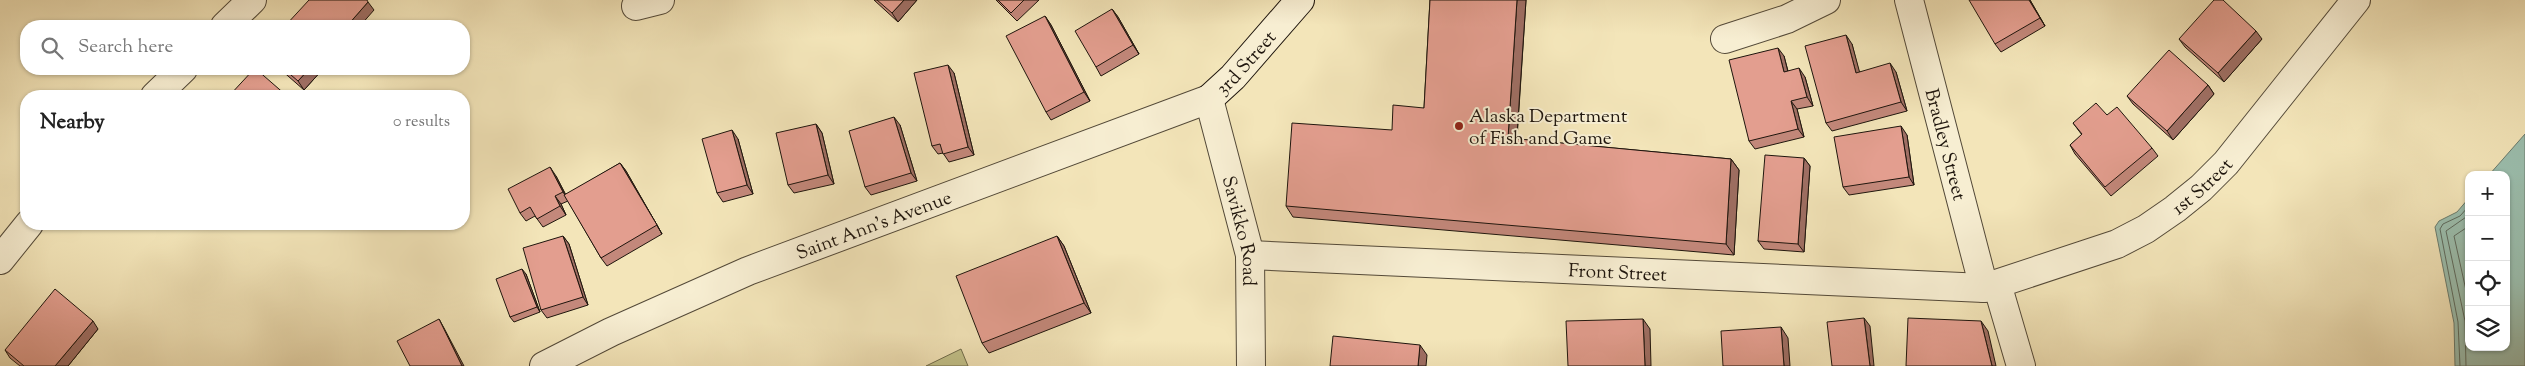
<!DOCTYPE html>
<html lang="en">
<head>
<meta charset="utf-8">
<style>
	body { margin:0; font-family:"Sorts Mill Goudy",serif; background:#f6f6f6; color:#222 }
	.controls { position:absolute; right:15px; bottom:15px; display:grid; overflow:hidden; border-radius:10px; box-shadow:0 1px 4px #0004 }
	.controls button { width:45px; height:45px; display:grid; place-items:center; padding:0; border:0; border-bottom:1px solid #e0e0e0; background:#fff; color:#222; font:25px sans-serif }
	.list { margin:0; padding:0; list-style:none }
	h2 { display:flex; justify-content:space-between; align-items:center; height:65px; margin:0; padding:0 20px; font-size:21px }
	h2 small { font-size:16px; font-weight:400; color:#767676 }
	.icon { flex:none; width:28px; height:28px; fill:none; stroke:currentColor; stroke-width:2; stroke-linecap:round; stroke-linejoin:round }
	.map { position:relative; flex:none; width:2525px; height:366px; overflow:hidden }
	.search { position:absolute; background:#fff; box-shadow:0 1px 4px #0004; left:20px; top:20px; width:450px; height:55px; display:flex; align-items:center; gap:12px; box-sizing:border-box; padding:0 18px; border-radius:20px; color:#767676; font-size:19px }
	.panel { position:absolute; background:#fff; box-shadow:0 1px 4px #0004; left:20px; top:90px; width:450px; height:140px; border-radius:20px }
	.map>svg:first-child { display:block }
	.green { fill:#c2c28a; stroke:#706c4c }
	.water { fill:#9bbfaf; stroke:#697b6e }
	.lines { fill:none; stroke-linecap:round; stroke-linejoin:round }
	.shore { stroke:#5c6a5e; stroke-width:1 }
	.minor-casing { stroke:#534938; stroke-width:30 }
	.tertiary-casing { stroke:#534938; stroke-width:30 }
	.secondary-casing { stroke:#1e150d; stroke-width:30 }
	.minor { stroke:#f7eed2; stroke-width:28 }
	.tertiary { stroke:#f7eed2; stroke-width:28 }
	.secondary { stroke:#f7eed2; stroke-width:28 }
	.wall { fill:#c3887b; stroke:#1e150d }
	.shaded-wall { fill:#9f6f64; stroke:#1e150d }
	.building { fill:#e39e8f; stroke:#1e150d }
	.poi-dot { fill:#8f2418; stroke:#f7eed2; stroke-width:2 }
	.labels { text-anchor:middle; stroke-width:4; stroke-linejoin:round; paint-order:stroke }
	.street-label { font-size:19px; fill:#1e150d; stroke:#f7eed2 }
	.poi-label { font-size:19px; fill:#1e150d; stroke:#f7eed2; text-anchor:start }
</style>
</head>
<body>
<div class="map">
<svg width="2525" height="366" viewBox="0 0 2525 366">
	<rect width="100%" height="100%" fill="#f3e5b9"/>
	<filter id="stains"><feTurbulence type="fractalNoise" baseFrequency=".004" numOctaves="4"/><feColorMatrix values="0 0 0 0 .2 0 0 0 0 .09 0 0 0 0 .02 0 0 0 .5 -.17"/></filter>
	<radialGradient id="worn" r=".72"><stop offset=".6" stop-color="#630" stop-opacity="0"/><stop offset="1" stop-color="#630" stop-opacity=".3"/></radialGradient>
	<path class="green" d="M961 349 968 366H926Z"/>
	<path class="water" d="M2525 134V366H2455L2454 323 2435 227 2439 221 2457 212 2469 198V347H2506V175H2489Z"/>
	<g class="lines">
		<path class="shore" d="M2469 226 2454 236 2469 304
			M2460 366 2458 322 2440 229 2443 224 2460 216 2469 206
			M2466 366 2465 321 2446 231 2469 215"/>
		<defs>
			<g id="minor">
				<path id="s1" d="M1909 0 1984 288"/>
				<path d="M636 6 660 0"/>
				<path d="M225 26 252 0"/>
				<path d="M1725 39 1787 19 1826 0"/>
				<path d="M155 96 183 69"/>
				<path id="s2" d="M1209 99 1250 255 1251 366"/>
				<path id="s3" d="M1250 255 1984 288 2117 244 2146 229 2175 209 2201 188 2226 163 2356 0"/>
				<path d="M0 260 29 224"/>
				<path d="M1997 284 2021 366"/>
			</g>
			<g id="tertiary">
				<path id="s4" d="M544 366 611 332 748 271 1209 99"/>
			</g>
			<g id="secondary">
				<path id="s5" d="M1209 99 1233 77 1300 0"/>
			</g>
		</defs>
		<use href="#minor" class="minor-casing"/>
		<use href="#tertiary" class="tertiary-casing"/>
		<use href="#secondary" class="secondary-casing"/>
		<use href="#minor" class="minor"/>
		<use href="#tertiary" class="tertiary"/>
		<use href="#secondary" class="secondary"/>
	</g>
	<path class="wall" d="M874 0H917L898 22Z
		M996 0H1039L1017 21Z
		M1430 0H1526L1517 139 1731 159 1739 170 1734 255 1293 217 1286 206 1424 108Z
		M2030 0 2045 26 2001 52 1995 44Z
		M1112 9 1118 17 1139 54 1101 76 1096 67Z
		M1045 16 1051 25 1090 101 1051 120 1046 112Z
		M2179 39H2262L2224 82 2185 47Z
		M1852 44 1859 72H1896L1907 111 1832 131 1826 123Z
		M1784 56 1788 71 1805 77 1813 106 1797 109 1804 137 1755 149 1749 141Z
		M280 69H323L304 90Z
		M954 73 974 155 949 162 943 153 938 154 932 146Z
		M2208 85 2214 94 2173 140 2133 104 2127 96Z
		M2107 115 2152 148 2158 156 2111 196 2075 154 2070 145 2082 135 2073 123Z
		M816 124 822 133 834 184 794 193 788 185Z
		M900 125 917 181 871 195 865 187Z
		M1907 135 1914 185 1849 195 1843 187Z
		M738 139 753 194 723 202 717 193Z
		M1804 158 1810 166 1804 252 1764 249 1758 241Z
		M620 163 626 171 662 234 607 266 601 258 568 201 561 204 566 215 543 227 535 216 526 221 520 213 556 176 566 195Z
		M563 236 569 244 588 305 547 318 541 310Z
		M1057 236 1064 246 1091 313 989 353 982 343Z
		M526 274 540 312 514 322 510 317Z
		M98 329 68 366H20L10 358 5 350Z"/>
	<path class="shaded-wall" d="M904 0H917L898 22 892 13Z
		M1517 0H1526L1516 149 1508 138Z
		M2029 0H2030L2045 26 2040 18Z
		M368 2 374 10 360 26H347Z
		M1112 9 1118 17 1139 54 1133 45Z
		M1045 16 1051 25 1090 101 1084 92Z
		M2256 31 2262 39 2224 82 2218 73Z
		M1846 35 1852 44 1862 81 1856 73Z
		M1778 48 1784 56 1790 80 1784 72Z
		M1890 63 1896 72 1907 111 1901 102Z
		M948 65 954 73 974 155 968 147Z
		M1799 68 1805 77 1813 106 1807 97Z
		M309 69H323L304 90 298 81Z
		M2208 85 2214 94 2173 140 2167 131Z
		M1791 101 1797 109 1804 137 1798 129Z
		M894 117 900 125 917 181 911 173Z
		M816 124 822 133 834 184 828 175Z
		M1901 126 1907 135 1914 185 1909 177Z
		M732 130 738 139 753 194 747 185Z
		M1804 158 1810 166 1804 252 1798 244Z
		M1731 159 1739 170 1734 255 1726 244Z
		M620 163 626 171 662 234 657 225Z
		M550 167 556 176 568 200 563 192Z
		M555 196 561 204 566 215 560 206Z
		M563 236 569 244 588 305 583 297Z
		M1057 236 1064 246 1091 313 1084 303Z
		M522 269 526 274 540 312 537 307Z
		M1864 318 1870 326 1874 366H1870Z
		M439 319 444 328 464 366H462Z
		M1643 319 1650 329 1651 366H1645Z
		M93 321 98 329 68 366H55Z
		M1981 321 1988 331 1996 366H1992Z
		M1781 327 1788 338 1790 366H1784Z
		M1420 345 1427 355 1426 366H1418Z"/>
	<path class="building" d="M309 0H367L368 2 347 26H285Z
		M877 0H904L892 13Z
		M998 0H1024L1011 13Z
		M1430 0H1517L1508 138 1731 159 1726 244 1286 206 1292 123 1392 130 1393 105 1424 108Z
		M1969 0H2029L2040 18 1995 44Z
		M2214 0H2223L2256 31 2218 73 2179 39Z
		M1112 9 1133 45 1096 67 1075 31Z
		M1045 16 1084 92 1046 112 1006 36Z
		M1846 35 1856 73 1890 63 1901 102 1826 123 1805 46Z
		M1778 48 1784 72 1799 68 1807 97 1791 101 1798 129 1749 141 1729 60Z
		M2169 50 2208 85 2167 131 2127 96Z
		M948 65 968 147 943 154 940 144 932 146 914 73Z
		M254 69H256L287 96H229Z
		M284 69H309L298 81Z
		M2096 103 2107 115 2117 107 2152 148 2105 187 2070 145 2082 134 2073 123Z
		M894 117 911 173 865 187 849 131Z
		M816 124 828 175 788 185 776 133Z
		M1901 126 1909 177 1843 187 1834 137Z
		M732 130 747 185 717 193 702 139Z
		M1765 155 1804 158 1798 244 1758 241Z
		M620 163 657 225 601 258 564 195Z
		M550 167 563 192 555 196 560 206 537 219 530 207 520 213 508 189Z
		M563 236 583 297 541 310 523 248Z
		M1057 236 1084 303 982 343 956 276Z
		M522 269 537 307 510 317 496 279Z
		M55 289 93 321 55 366H24L5 350Z
		M1864 318 1870 366H1832L1827 322Z
		M1908 318 1981 321 1992 366H1906Z
		M439 319 462 366H410L397 341Z
		M1643 319 1645 366H1568L1566 321Z
		M1781 327 1784 366H1723L1721 331Z
		M1333 336 1420 345 1418 366H1330Z"/>
	<circle class="poi-dot" cx="1459" cy="126" r="5"/>
	<g class="labels">
		<g class="street-label">
			<text dy="7" stroke="none"><textPath href="#s5" startOffset="52">3rd Street</textPath></text>
			<text dy="7" stroke="none"><textPath href="#s1" startOffset="149">Bradley Street</textPath></text>
			<text dy="7" stroke="none"><textPath href="#s3" startOffset="978">1st Street</textPath></text>
			<text dy="7" stroke="none"><textPath href="#s4" startOffset="359">Saint Ann's Avenue</textPath></text>
			<text dy="7" stroke="none"><textPath href="#s2" startOffset="136">Savikko Road</textPath></text>
			<text dy="7" stroke="none"><textPath href="#s3" startOffset="368">Front Street</textPath></text>
		</g>
		<g class="poi-label">
			<text x="1469" y="122">Alaska Department<tspan x="1469" dy="22">of Fish and Game</tspan></text>
		</g>
	</g>
	<rect width="100%" height="100%" filter="url(#stains)"/>
	<rect width="100%" height="100%" fill="url(#worn)"/>
</svg>
<div class="controls">
<button>+</button>
<button>−</button>
<button><svg class="icon" aria-label="locate" viewBox="0 0 24 24"><circle cx="12" cy="12" r="6"/><path d="M12 2v4M12 18v4M2 12h4M18 12h4"/></svg></button>
<button><svg class="icon" aria-label="layers" viewBox="0 0 24 24"><path d="M12 4l9 5-9 5-9-5zM3 14l9 5 9-5"/></svg></button>
</div>
<div class="search"><svg class="icon" aria-label="search" viewBox="0 0 24 24"><circle cx="10" cy="10" r="6"/><path d="M15 15l6 6"/></svg>Search here</div>
<section class="panel">
<h2>Nearby<small>0 results</small></h2>
<ul class="list">
</ul>
</section>
</div>
</body>
</html>
